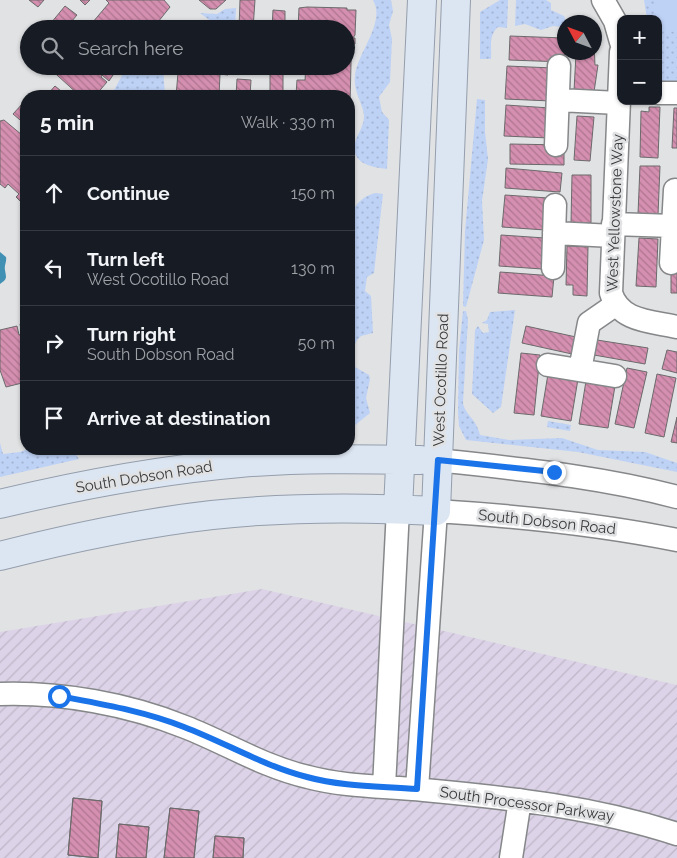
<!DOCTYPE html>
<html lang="en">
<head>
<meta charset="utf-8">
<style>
	body { margin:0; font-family:Raleway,sans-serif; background:#242831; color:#f1f3f6 }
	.controls { position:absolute; right:15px; top:15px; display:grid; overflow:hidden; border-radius:10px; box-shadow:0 1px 4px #0004 }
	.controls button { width:45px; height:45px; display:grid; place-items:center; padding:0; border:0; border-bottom:1px solid #363941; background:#171b24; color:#f1f3f6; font:25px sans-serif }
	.compass { position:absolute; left:557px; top:15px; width:45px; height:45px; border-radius:50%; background:#171b24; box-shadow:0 1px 4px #0004; rotate:311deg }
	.stop { position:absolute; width:15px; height:15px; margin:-11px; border:4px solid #1a73e8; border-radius:50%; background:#fff }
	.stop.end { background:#1a73e8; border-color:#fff; box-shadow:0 1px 5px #0008 }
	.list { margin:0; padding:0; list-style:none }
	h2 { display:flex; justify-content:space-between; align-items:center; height:65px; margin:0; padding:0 20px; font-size:21px }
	h2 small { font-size:16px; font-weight:400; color:#9ea1a6 }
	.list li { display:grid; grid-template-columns:32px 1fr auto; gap:15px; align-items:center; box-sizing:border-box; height:75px; padding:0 20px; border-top:1px solid #363941 }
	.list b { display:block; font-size:19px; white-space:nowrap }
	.list p { margin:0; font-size:16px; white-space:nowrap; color:#9ea1a6 }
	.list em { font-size:16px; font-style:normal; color:#9ea1a6 }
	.icon { flex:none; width:28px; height:28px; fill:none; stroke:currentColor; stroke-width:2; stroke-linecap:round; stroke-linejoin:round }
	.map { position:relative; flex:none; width:677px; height:858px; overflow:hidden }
	.search { position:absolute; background:#171b24; box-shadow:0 1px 4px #0004; left:20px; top:20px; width:335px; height:55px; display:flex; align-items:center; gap:12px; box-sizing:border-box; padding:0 18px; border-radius:28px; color:#9ea1a6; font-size:19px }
	.panel { position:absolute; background:#171b24; box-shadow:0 1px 4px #0004; left:20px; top:90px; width:335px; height:365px; border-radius:20px }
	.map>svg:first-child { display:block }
	.industrial { fill:url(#industrial-furrows) }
	.grass { fill:url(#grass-dots) }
	.pitch { fill:#bed2f6 }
	.water { fill:#4090b4 }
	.building { fill:url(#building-back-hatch); stroke:#6c6a6b }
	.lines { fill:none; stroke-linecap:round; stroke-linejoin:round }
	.minor-casing { stroke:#858789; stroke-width:25 }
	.major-casing { stroke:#949eac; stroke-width:30 }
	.minor { stroke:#fff; stroke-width:22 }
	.major { stroke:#dce5f2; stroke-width:28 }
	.route { stroke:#1a73e8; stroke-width:6 }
	.labels { text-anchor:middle; stroke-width:5; stroke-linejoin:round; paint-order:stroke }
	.street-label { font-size:15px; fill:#3a3a3b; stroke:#e1e2e4 }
</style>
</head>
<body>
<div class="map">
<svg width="677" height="858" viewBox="0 0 677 858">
	<defs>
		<pattern id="industrial-furrows" width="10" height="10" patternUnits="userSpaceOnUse" patternTransform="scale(1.25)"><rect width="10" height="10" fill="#ddd3e8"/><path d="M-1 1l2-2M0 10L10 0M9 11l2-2" fill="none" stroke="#beb6c8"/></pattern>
		<pattern id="grass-dots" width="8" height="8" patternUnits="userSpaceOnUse" patternTransform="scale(1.25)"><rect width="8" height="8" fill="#bed2f6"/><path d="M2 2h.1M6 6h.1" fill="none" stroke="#a4b5d4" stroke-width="1.8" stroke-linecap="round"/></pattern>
		<pattern id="building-back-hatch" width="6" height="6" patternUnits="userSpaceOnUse" patternTransform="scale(1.25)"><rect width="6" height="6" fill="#d58fb0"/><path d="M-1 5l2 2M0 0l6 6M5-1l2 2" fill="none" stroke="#ae7690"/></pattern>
	</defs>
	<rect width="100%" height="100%" fill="#e1e2e4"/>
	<path class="industrial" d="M262 589 677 685V858H0V632Z"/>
	<path class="grass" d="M373 0H391L393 11 389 25 392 39 390 82 379 97 382 112 389 120 387 169C368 167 347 162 357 137 360 130 364 124 364 116 363 102 353 93 355 75 358 52 386 22 373 0Z
		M500 0H508L507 28 498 27C488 36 492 48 491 59H480V12Z
		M516 0H546L551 3V10L564 16 566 22 564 27 553 26 541 30 525 24 515 26Z
		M644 0H677V85H658V19H647Z
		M236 8 235 29 216 25 200 13 217 14 225 9Z
		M127 66H163L165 96H111Z
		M477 99 485 100V132L488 159 482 201 484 240 466 307 463 306 465 231Z
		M376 193 383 194 374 273 367 277 365 291 371 296 373 333 361 336 357 340 352 351 350 361 353 366 369 375 370 379 366 398 370 413 354 426 352 431H349V322L353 312 349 308C349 294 345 274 349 260 350 254 355 250 355 242 356 235 352 230 352 223 350 207 362 196 376 193Z
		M515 310 501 407 493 413 472 394 475 330 478 326 483 333 489 332 488 324 482 323 487 320 490 312Z
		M463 311H466L468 320 463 403C465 415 476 418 480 435L509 440 562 438 598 450 645 452 677 463V472L578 452 466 440 459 426 458 411 459 350Z
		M548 421 571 425 570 431 547 427Z
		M0 443 3 454 20 452 28 449H72L79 459 0 477Z
		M118 449H165L119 454Z"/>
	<path class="pitch" d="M655 0H677V32L658 31V19H654Z"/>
	<path class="water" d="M0 252 6 257C7 262 4 265 5 270 6 277 8 279 0 284Z"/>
	<path class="building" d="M29 0H44L38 7Z
		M80 0H90L85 5Z
		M106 0H164L170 7 154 27 146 20 143 23 150 29H87L109 3Z
		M199 0H226L216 9H210Z
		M240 0H255L253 29H239Z
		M65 6 77 15 65 29H46Z
		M307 7 347 8V10H356L355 35 353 38H355V44H352L351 63 350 105H353L350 139 349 96 296 95 297 80H305L306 66H346V29H298L299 8Z
		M273 10 285 11V29H272Z
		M510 36 564 38 565 62 509 60Z
		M594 43 595 65H598L594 92 574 91 576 54 594 52Z
		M47 66H110L107 70 113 75 109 81 102 75 101 77 107 82 95 96H80Z
		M180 66H218V68L228 69V75L220 74 219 96H176L178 73H173V68Z
		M507 66 553 68 551 101 505 99Z
		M270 73 283 74V96H270Z
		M237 79 251 80 250 96H236Z
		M55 86 67 96H46Z
		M23 103 26 106V125L13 114Z
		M506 105 550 108 549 138 504 136Z
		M649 107H660L658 158 640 157 641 111 649 112Z
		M674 108H677V148H672Z
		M577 116 594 117 590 161 574 160Z
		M4 120 22 135 25 132 26 133V207L16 197 19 194 8 184 5 188 0 184V121Z
		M510 144 564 145V165L510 164Z
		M640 166H660L658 215 638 214Z
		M506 168 562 173 560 192 505 188Z
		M572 175H591V223H571Z
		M505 195 548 198 545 230 502 227Z
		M501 235 545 238 542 269 499 266Z
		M639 238 658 239 656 287 636 286Z
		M567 246 588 247 587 296 573 295V285H566Z
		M671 271 677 272V293H671Z
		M500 272 554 276 552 297 498 293Z
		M26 323V382L6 387 0 370V330L17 326 19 335 22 334 20 324Z
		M526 326 576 337 572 354 522 343Z
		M597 340 648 348 645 364 594 355Z
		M667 350 677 352V373L662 369Z
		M521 353 540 355 534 415 514 413Z
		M627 368 647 372 634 428 615 424Z
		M548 374 578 379 571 421 541 416Z
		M657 374 676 378 664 437 645 433Z
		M586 381 615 386 608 428 579 424Z
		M677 417V443L671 442Z
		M73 798 102 801 98 858 68 855Z
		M73 798 102 801 98 858 68 855Z
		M170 808 199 811 194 858H164Z
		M170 808 199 811 194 858H164Z
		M119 824 149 827 146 858H116Z
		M119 824 149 827 146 858H116Z
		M215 836 244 838 243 858H213Z
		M215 836 244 838 243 858H213Z"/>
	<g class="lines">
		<defs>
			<path id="minor" d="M603 0 615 21 621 42
				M621 52 611 293C620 322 651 321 677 327
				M658 93H677
				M558 100 619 103
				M556 145 559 66
				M613 224 673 226
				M554 233 613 236
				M671 263 675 190
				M553 268 555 205
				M548 365 615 376
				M580 370 589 323 615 305
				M438 460C518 469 598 476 677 497
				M0 694C61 692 128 704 185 727 226 743 264 767 308 777 346 787 385 786 424 790 511 798 594 807 677 834
				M384 787 398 509
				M417 789 436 511C517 516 597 524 677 540
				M511 858 520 800"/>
			<path id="major" d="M0 504C79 485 159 470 240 463 300 458 360 459 420 460
				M398 509 422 0
				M0 556C70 538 141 523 212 515 286 507 362 507 436 511L456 0"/>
		</defs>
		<use href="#minor" class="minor-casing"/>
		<use href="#major" class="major-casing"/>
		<use href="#minor" class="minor"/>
		<use href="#major" class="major"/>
	</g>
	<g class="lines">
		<path class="route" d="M59 696C101 704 144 711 184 727 226 743 264 766 307 777 343 787 381 786 417 789L438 460 554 472"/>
	</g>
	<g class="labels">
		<g class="street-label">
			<text transform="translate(615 213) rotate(-88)" y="5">West Yellowstone Way</text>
			<text transform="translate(441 380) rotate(-88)" y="5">West Ocotillo Road</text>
			<text transform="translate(144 477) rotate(-9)" y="5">South Dobson Road</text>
			<text transform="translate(547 522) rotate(6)" y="5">South Dobson Road</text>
			<text transform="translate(527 804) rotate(8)" y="5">South Processor Parkway</text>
		</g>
	</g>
</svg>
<div class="controls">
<button>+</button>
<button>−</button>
</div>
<svg class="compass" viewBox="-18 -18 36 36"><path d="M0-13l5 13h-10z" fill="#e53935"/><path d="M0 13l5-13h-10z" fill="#9ea1a6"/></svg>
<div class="stop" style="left:59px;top:696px"></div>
<div class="stop end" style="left:554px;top:472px"></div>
<div class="search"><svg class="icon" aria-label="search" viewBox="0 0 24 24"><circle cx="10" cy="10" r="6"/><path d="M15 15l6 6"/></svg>Search here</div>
<section class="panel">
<h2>5 min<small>Walk · 330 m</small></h2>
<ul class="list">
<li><svg class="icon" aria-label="ahead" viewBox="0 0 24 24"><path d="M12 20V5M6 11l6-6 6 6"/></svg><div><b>Continue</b></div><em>150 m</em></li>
<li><svg class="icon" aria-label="left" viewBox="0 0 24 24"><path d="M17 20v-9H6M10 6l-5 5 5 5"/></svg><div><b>Turn left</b><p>West Ocotillo Road</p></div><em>130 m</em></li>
<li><svg class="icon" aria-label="right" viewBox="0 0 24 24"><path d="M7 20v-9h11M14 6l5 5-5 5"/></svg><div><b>Turn right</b><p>South Dobson Road</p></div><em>50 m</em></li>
<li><svg class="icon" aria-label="arrive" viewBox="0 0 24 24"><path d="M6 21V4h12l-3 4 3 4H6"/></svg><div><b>Arrive at destination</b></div></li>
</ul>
</section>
</div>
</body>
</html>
